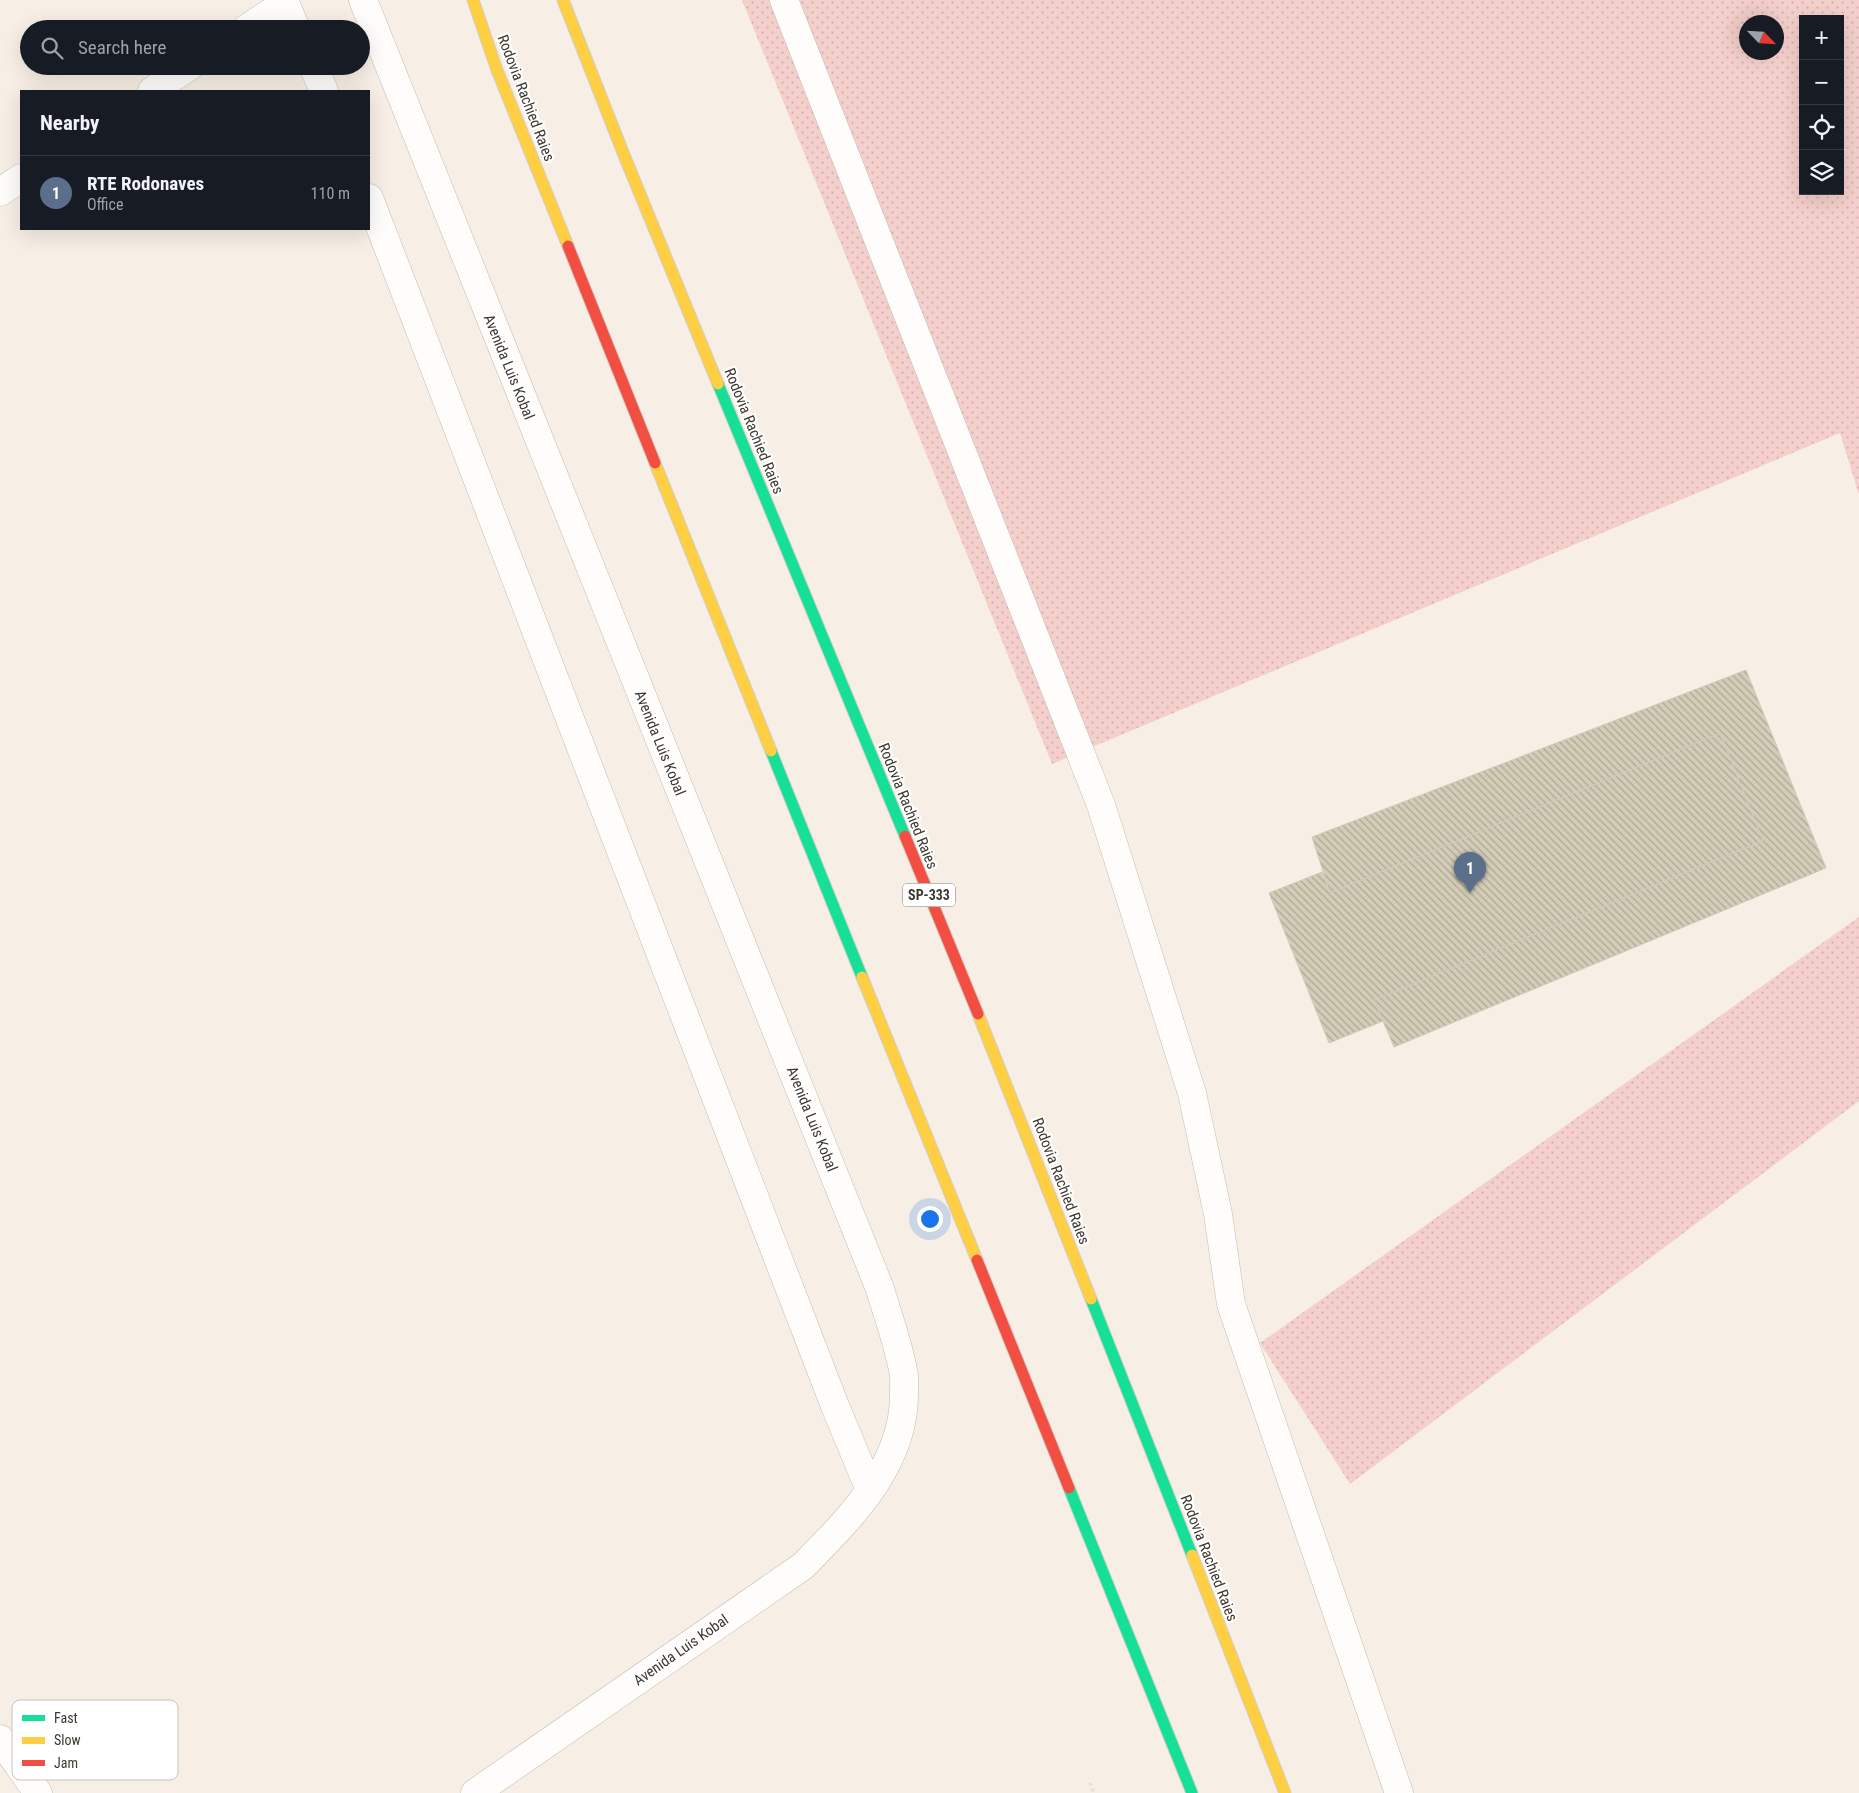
<!DOCTYPE html>
<html lang="en">
<head>
<meta charset="utf-8">
<style>
	body { margin:0; font-family:"Roboto Condensed",sans-serif; background:#20242c; color:#f1f3f6 }
	.controls { position:absolute; right:15px; top:15px; display:grid; overflow:hidden; border-radius:0px; box-shadow:0 5px 20px #0002 }
	.controls button { width:45px; height:45px; display:grid; place-items:center; padding:0; border:0; border-bottom:1px solid #363941; background:#171b24; color:#f1f3f6; font:25px sans-serif }
	.compass { position:absolute; left:1739px; top:15px; width:45px; height:45px; border-radius:50%; background:#171b24; box-shadow:0 5px 20px #0002; rotate:115deg }
	.you { position:absolute; left:929px; top:1218px; width:18px; height:18px; margin:-12px; border:4px solid #fff; border-radius:50%; background:#1a73e8; box-shadow:0 0 0 8px #1a73e833 }
	.badge { display:grid; place-items:center; width:32px; height:32px; border-radius:50%; background:#7e786f; color:#fff; font-size:16px; font-weight:700 }
	.pin { position:absolute; translate:-50% -41px; filter:drop-shadow(0 1px 2px #0008) }
	.pin::after { content:''; position:absolute; top:26px; width:18px; height:15px; background:inherit; clip-path:polygon(0 0,100% 0,50% 100%) }
	.list { margin:0; padding:0; list-style:none }
	h2 { display:flex; justify-content:space-between; align-items:center; height:65px; margin:0; padding:0 20px; font-size:21px }
	h2 small { font-size:16px; font-weight:400; color:#9ea1a6 }
	.list li { display:grid; grid-template-columns:32px 1fr auto; gap:15px; align-items:center; box-sizing:border-box; height:75px; padding:0 20px; border-top:1px solid #363941 }
	.list b { display:block; font-size:19px; white-space:nowrap }
	.list p { margin:0; font-size:16px; white-space:nowrap; color:#9ea1a6 }
	.list em { font-size:16px; font-style:normal; color:#9ea1a6 }
	.icon { flex:none; width:28px; height:28px; fill:none; stroke:currentColor; stroke-width:2; stroke-linecap:round; stroke-linejoin:round }
	.map { position:relative; flex:none; width:1859px; height:1793px; overflow:hidden }
	.search { position:absolute; background:#171b24; box-shadow:0 5px 20px #0002; left:20px; top:20px; width:350px; height:55px; display:flex; align-items:center; gap:12px; box-sizing:border-box; padding:0 18px; border-radius:28px; color:#9ea1a6; font-size:19px }
	.panel { position:absolute; background:#171b24; box-shadow:0 5px 20px #0002; left:20px; top:90px; width:350px; height:140px; border-radius:0px }
	.map>svg:first-child { display:block }
	.grass { fill:url(#grass-dots); fill-rule:evenodd }
	.building { fill:url(#building-back-hatch); stroke:#cecac1 }
	.lines { fill:none; stroke-linecap:round; stroke-linejoin:round }
	.street-casing { stroke:#c1bbb3; stroke-width:29 }
	.fast-casing { stroke:#d1cec8; stroke-width:13 }
	.slow-casing { stroke:#d1cec8; stroke-width:13 }
	.jam-casing { stroke:#d1cec8; stroke-width:13 }
	.path { stroke:#e0ddda; stroke-width:3; stroke-dasharray:2.5 4; stroke-linecap:butt }
	.street { stroke:#fefdfb; stroke-width:28 }
	.fast { stroke:#16e098; stroke-width:11 }
	.slow { stroke:#ffcf43; stroke-width:11 }
	.jam { stroke:#f24e42; stroke-width:11 }
	.labels { text-anchor:middle; stroke-width:4.5; stroke-linejoin:round; paint-order:stroke }
	.shield { fill:#fff; stroke:#77746e; stroke-width:1 }
	.shield-label { font-size:14px; font-weight:bold; fill:#3d3830 }
	.street-label { font-size:15px; fill:#3d3830; stroke:#fff }
	.key { fill:#fff; stroke:#c5c3c1; stroke-width:1 }
	.key-label { font-size:14px; fill:#3d3830 }
</style>
</head>
<body>
<div class="map">
<svg width="1859" height="1793" viewBox="0 0 1859 1793">
	<defs>
		<pattern id="grass-dots" width="8" height="8" patternUnits="userSpaceOnUse" patternTransform="scale(1.25)"><rect width="8" height="8" fill="#f4cfcb"/><path d="M2 2h.1M6 6h.1" fill="none" stroke="#d2b2af" stroke-width="1.8" stroke-linecap="round"/></pattern>
		<pattern id="building-back-hatch" width="6" height="6" patternUnits="userSpaceOnUse" patternTransform="scale(1.25)"><rect width="6" height="6" fill="#d3cdb7"/><path d="M-1 5l2 2M0 0l6 6M5-1l2 2" fill="none" stroke="#aca795"/></pattern>
	</defs>
	<rect width="100%" height="100%" fill="#f7efe5"/>
	<path class="grass" d="M742 0H1859V495L1840 433 1052 764ZM1803 19H1840V191H1803ZM1746 22H1776V52H1746Z
		M1859 917V1101L1350 1484 1260 1343Z"/>
	<path class="building" d="M1746 670 1826 868 1394 1047 1374 1000 1763 841 1720 733 1330 893 1312 837Z
		M1720 733 1763 841 1374 1000 1383 1021 1329 1043 1269 893 1322 872 1330 893Z"/>
	<g class="lines">
		<defs>
			<path id="street" d="M284 0 296 29
				M363 0 880 1289C888 1316 898 1343 903 1370 905 1377 904 1385 904 1393 905 1465 850 1518 803 1566L475 1793
				M784 0 1101 805 1192 1093 1218 1214 1231 1304 1399 1793
				M246 29 285 3
				M313 66 324 91
				M152 91 190 66
				M0 192 21 178
				M369 198 835 1406 870 1490
				M0 1739 38 1793"/>
			<path id="fast" d="M718 384 905 836
				M771 751 862 977
				M1091 1299 1192 1555
				M1069 1488 1192 1793"/>
			<path id="slow" d="M473 0 497 70 568 246
				M563 0 624 155 718 384
				M655 463 771 751
				M862 977 977 1260
				M978 1014 1091 1299
				M1192 1555 1285 1793"/>
			<path id="jam" d="M568 246 655 463
				M905 836 978 1014
				M977 1260 1069 1488"/>
		</defs>
		<use href="#street" class="street-casing"/>
		<use href="#fast" class="fast-casing"/>
		<use href="#slow" class="slow-casing"/>
		<use href="#jam" class="jam-casing"/>
		<path class="path" d="M1090 1783 1094 1793"/>
		<use href="#street" class="street"/>
		<use href="#fast" class="fast"/>
		<use href="#slow" class="slow"/>
		<use href="#jam" class="jam"/>
	</g>
	<g class="labels">
		<rect class="shield" x="903" y="883.5" width="52" height="23" rx="4"/>
		<g class="shield-label">
			<text x="929" y="900">SP-333</text>
		</g>
		<g class="street-label">
			<text transform="translate(526 98) rotate(69)" y="5">Rodovia Rachied Raies</text>
			<text transform="translate(509 367) rotate(68)" y="5">Avenida Luis Kobal</text>
			<text transform="translate(754 431) rotate(68)" y="5">Rodovia Rachied Raies</text>
			<text transform="translate(660 743) rotate(68)" y="5">Avenida Luis Kobal</text>
			<text transform="translate(908 806) rotate(68)" y="5">Rodovia Rachied Raies</text>
			<text transform="translate(812 1119) rotate(68)" y="5">Avenida Luis Kobal</text>
			<text transform="translate(1061 1181) rotate(69)" y="5">Rodovia Rachied Raies</text>
			<text transform="translate(1209 1558) rotate(69)" y="5">Rodovia Rachied Raies</text>
			<text transform="translate(681 1650) rotate(-35)" y="5">Avenida Luis Kobal</text>
		</g>
	</g>
	<rect x="12" y="1700" width="166" height="80" rx="8" class="key"/>
	<rect x="22" y="1715" width="23" height="6" fill="#16e098"/>
	<rect x="22" y="1737" width="23" height="7" fill="#ffcf43"/>
	<rect x="22" y="1760" width="23" height="6" fill="#f24e42"/>
	<g class="key-label">
		<text x="54" y="1723">Fast</text>
		<text x="54" y="1745">Slow</text>
		<text x="54" y="1768">Jam</text>
	</g>
</svg>
<div class="controls">
<button>+</button>
<button>−</button>
<button><svg class="icon" aria-label="locate" viewBox="0 0 24 24"><circle cx="12" cy="12" r="6"/><path d="M12 2v4M12 18v4M2 12h4M18 12h4"/></svg></button>
<button><svg class="icon" aria-label="layers" viewBox="0 0 24 24"><path d="M12 4l9 5-9 5-9-5zM3 14l9 5 9-5"/></svg></button>
</div>
<svg class="compass" viewBox="-18 -18 36 36"><path d="M0-13l5 13h-10z" fill="#e53935"/><path d="M0 13l5-13h-10z" fill="#9ea1a6"/></svg>
<div class="you"></div>
<div class="pin badge" style="left:1470px;top:893px;background:#5c6f8a">1</div>
<div class="search"><svg class="icon" aria-label="search" viewBox="0 0 24 24"><circle cx="10" cy="10" r="6"/><path d="M15 15l6 6"/></svg>Search here</div>
<section class="panel">
<h2>Nearby<small></small></h2>
<ul class="list">
<li><span class="badge" style="background:#5c6f8a">1</span><div><b>RTE Rodonaves</b><p>Office</p></div><em>110 m</em></li>
</ul>
</section>
</div>
</body>
</html>
